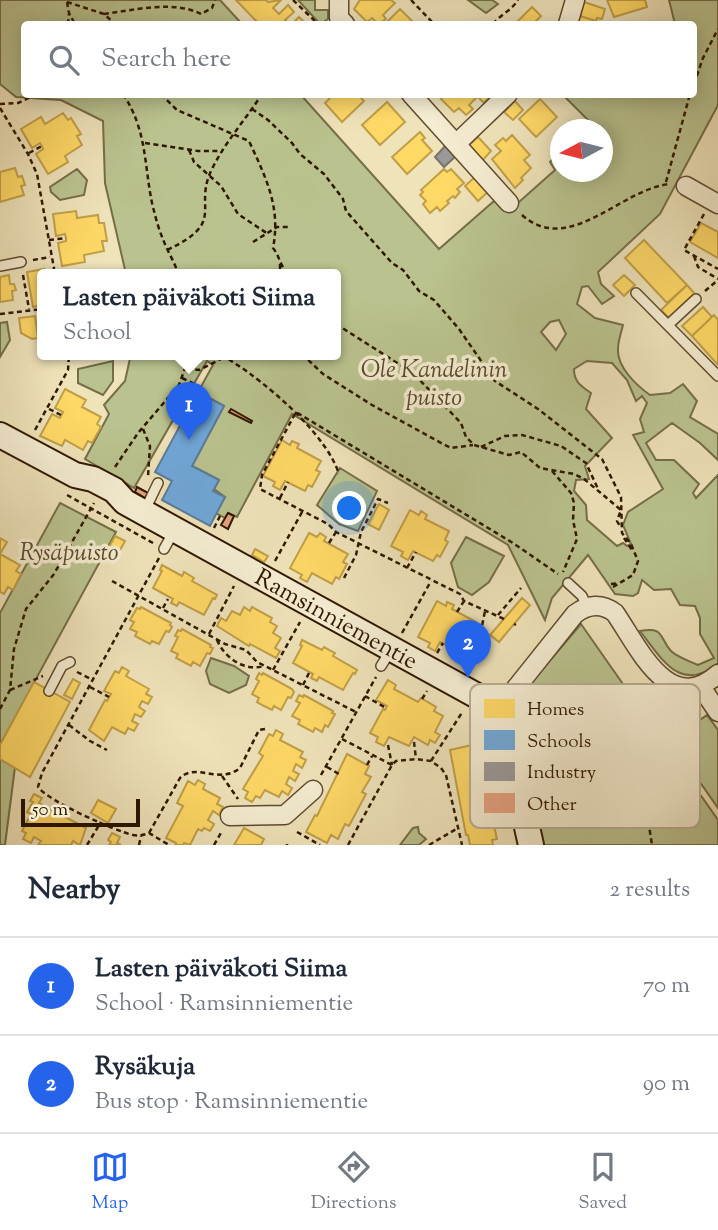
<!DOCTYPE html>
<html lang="en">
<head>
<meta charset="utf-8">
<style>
	body { margin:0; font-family:"Sorts Mill Goudy",serif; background:#f2f2f3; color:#1f2937 }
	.compass { position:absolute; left:550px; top:119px; width:63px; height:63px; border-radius:50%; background:#fff; box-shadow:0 4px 18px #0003; rotate:263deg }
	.scale { position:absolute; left:21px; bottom:18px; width:119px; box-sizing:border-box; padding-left:7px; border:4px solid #301800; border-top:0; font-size:19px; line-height:24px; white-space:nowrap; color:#301800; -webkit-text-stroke:5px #f5edd2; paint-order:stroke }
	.you { position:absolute; left:350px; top:509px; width:24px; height:24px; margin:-18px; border:5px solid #fff; border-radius:50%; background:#1a73e8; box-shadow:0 0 0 10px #1a73e833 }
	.badge { display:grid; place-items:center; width:46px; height:46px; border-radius:50%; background:#2563eb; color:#fff; font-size:23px; font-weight:700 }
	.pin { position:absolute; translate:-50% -58px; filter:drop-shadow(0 2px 4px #0008) }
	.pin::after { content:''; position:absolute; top:37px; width:24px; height:21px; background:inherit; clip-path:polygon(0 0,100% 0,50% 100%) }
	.popup { position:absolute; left:37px; top:269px; width:304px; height:91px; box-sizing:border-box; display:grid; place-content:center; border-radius:7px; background:#fff; filter:drop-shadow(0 2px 5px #0005); font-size:23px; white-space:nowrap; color:#747a83 }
	.popup b { font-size:26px; color:#1f2937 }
	.popup::after { content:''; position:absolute; left:50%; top:100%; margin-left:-14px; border:14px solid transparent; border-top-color:#fff }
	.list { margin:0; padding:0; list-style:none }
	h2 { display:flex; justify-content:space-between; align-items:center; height:91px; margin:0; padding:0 28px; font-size:30px }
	h2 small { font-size:23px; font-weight:400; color:#747a83 }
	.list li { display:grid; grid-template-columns:46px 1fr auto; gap:21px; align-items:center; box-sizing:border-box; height:98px; padding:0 28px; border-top:2px solid #e0e1e3 }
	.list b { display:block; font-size:26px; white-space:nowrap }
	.list p { margin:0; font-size:23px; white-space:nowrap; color:#747a83 }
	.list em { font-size:23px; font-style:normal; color:#747a83 }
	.icon { flex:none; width:38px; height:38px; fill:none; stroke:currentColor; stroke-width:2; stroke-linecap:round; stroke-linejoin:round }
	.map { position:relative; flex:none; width:718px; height:845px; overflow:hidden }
	.search { position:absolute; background:#fff; box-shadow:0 4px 18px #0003; left:21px; right:21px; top:21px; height:77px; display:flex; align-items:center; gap:18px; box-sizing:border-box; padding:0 24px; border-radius:7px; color:#747a83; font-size:26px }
	.sheet { height:287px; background:#fff }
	nav { display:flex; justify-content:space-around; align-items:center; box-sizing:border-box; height:98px; border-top:2px solid #e0e1e3; background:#fff; font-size:19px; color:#747a83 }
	nav a { display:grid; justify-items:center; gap:4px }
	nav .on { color:#2563eb }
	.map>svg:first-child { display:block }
	.green { fill:#bac38f; stroke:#756e48; stroke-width:2; fill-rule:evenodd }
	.homes { fill:#ffd966; stroke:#c19f47; stroke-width:2 }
	.schools { fill:#6fa8dc; stroke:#5c7d9a; stroke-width:2 }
	.industry { fill:#999; stroke:#7a726b; stroke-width:2 }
	.building { fill:#e7a280; stroke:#301800; stroke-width:2 }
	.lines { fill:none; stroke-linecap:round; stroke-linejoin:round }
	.lane-casing { stroke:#604b2e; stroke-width:12 }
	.street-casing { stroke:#604b2e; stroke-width:21 }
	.secondary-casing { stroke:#301800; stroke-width:28 }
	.path { stroke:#301800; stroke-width:2.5; stroke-dasharray:5 3.5; stroke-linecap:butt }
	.lane { stroke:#f5edd2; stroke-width:9 }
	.street { stroke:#f5edd2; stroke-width:18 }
	.secondary { stroke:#f5edd2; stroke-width:24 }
	.labels { text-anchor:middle; stroke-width:7; stroke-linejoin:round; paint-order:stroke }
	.park-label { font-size:24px; font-style:italic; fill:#594b2b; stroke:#f5edd2 }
	.street-label { font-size:24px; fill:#301800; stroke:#f5edd2 }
	.key { fill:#f5edd2; stroke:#baad93; stroke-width:2 }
	.key-label { font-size:19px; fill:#301800 }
</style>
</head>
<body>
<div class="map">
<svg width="718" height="845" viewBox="0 0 718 845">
	<rect width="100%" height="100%" fill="#efe3ba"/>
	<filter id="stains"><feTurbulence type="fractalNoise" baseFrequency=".00286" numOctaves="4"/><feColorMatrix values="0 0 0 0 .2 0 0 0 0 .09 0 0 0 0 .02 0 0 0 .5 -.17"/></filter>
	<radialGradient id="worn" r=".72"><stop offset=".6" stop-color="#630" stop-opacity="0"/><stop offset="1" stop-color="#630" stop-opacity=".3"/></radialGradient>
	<path class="green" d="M0 0H220L242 24H24V94L301 95 439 249 494 201 519 202 555 170 550 162 560 152V172H602V130L583 129 590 122 563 95 694 94V24H675L669 0H718V105L660 214 598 272 601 284 614 296 602 304 588 286 582 287 577 304 595 318 623 325C621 333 618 341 618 349 617 367 636 385 650 395L670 393 683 384 697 401 690 417 718 434V460L700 443 672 423 646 443 656 460H674L699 484 693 493 696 498 718 475V663C681 695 661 658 640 631 665 626 659 638 671 651 677 657 689 661 698 665L714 658 700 634V618L695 606 680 605 671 589 654 590 642 580 638 593 633 596 615 594 588 555 552 598 545 620 508 545 292 414 237 517 228 513 225 518 216 513 225 497 214 489 219 480 192 466 224 406 198 392 213 365 207 361 134 488 85 459 109 414 104 405 125 381 131 354H336V274H126L105 183 103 121 61 100 16 97 0 84ZM559 320 566 334 556 350 541 332 550 322ZM587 361 612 363 627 380 636 401 642 396 647 403 640 419 644 432 633 435 663 489 628 512 623 525 631 544 627 546 623 543 617 546 587 520 586 505 574 491 576 480 589 479 585 466 612 438 586 409 591 393C581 386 574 382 574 369Z
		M298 0H315V10H328V19L320 24Z
		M468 0H492L498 4 486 13Z
		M77 169 87 180 84 195 60 200 51 192 50 187Z
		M7 322 10 340 0 357V323Z
		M113 361V381L103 395 78 383V369Z
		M340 468 377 491 358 531 339 524 317 505Z
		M60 503 116 532 0 745V613Z
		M466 537 504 556 489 582 472 595 458 587 451 563Z
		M581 624 718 820V845H541L511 706Z
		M211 658 234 666 249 676 246 685 229 693 210 684 206 671Z
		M707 715 718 730V808L671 741Z
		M0 759 15 767 5 845H0Z
		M418 827 419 833 426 839 419 845H400L413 828Z"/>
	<path class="homes" d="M236 0H266L268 2 281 0 273 8 279 14 288 5 294 12 285 20 289 24H259Z
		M360 0H391L395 3 383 15 386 19 378 24 372 18 367 22 354 9Z
		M607 0H645L647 7 614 17Z
		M584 2 605 9 602 19 597 18 596 21 580 16Z
		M532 7 541 16 536 21 540 24H515Z
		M400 9 415 24H385Z
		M580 16 596 21 595 24H577Z
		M299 17 305 23 292 24Z
		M334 94H357L364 101 342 122 325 103Z
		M445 94H480L469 105 473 109 466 115 459 108 454 112 441 99Z
		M482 94H492L484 103 479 98Z
		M540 99 557 117 536 137 519 119Z
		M515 101 523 110 513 120 504 112Z
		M387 102 405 122 380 145 362 125Z
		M63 113 68 120 71 118 81 134 77 136 82 145 65 156 68 162 48 174 36 154 43 149 42 146 40 143 32 148 21 129 41 117 45 124Z
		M420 132 425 138 422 140 432 151 407 174 392 157Z
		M512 135 530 155 524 160 531 168 521 178 523 180 515 188 492 159 501 151 495 145 503 138 506 141Z
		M478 137 491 151 481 162 467 147Z
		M15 168 18 177 22 176 25 185 21 186 24 195 0 202V172Z
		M444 169 447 172 451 169 464 183 457 189 460 192 455 198 453 196 447 201 449 203 440 211 437 207 430 213 423 204 426 201 420 195 423 192 421 190Z
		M476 176 489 191 478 201 465 186Z
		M76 211 77 218 98 215 99 223H104L107 241H102L104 251 84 255 85 262 62 266 58 243 66 241V238L65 234 56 236 53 214Z
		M701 223 718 232V258L690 242Z
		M644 240 687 285 667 303 625 258Z
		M44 269 42 305 33 307 27 272Z
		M9 275 10 284H14L16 290 12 291 13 300 0 302V277Z
		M624 275 635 285 624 296 613 285Z
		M687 285 695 294 669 318 661 310Z
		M703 307 712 317 692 336 682 326Z
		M714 315 718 320V365L692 336Z
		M35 316 38 338 32 339 21 333 19 318Z
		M65 389 86 400 82 407 101 417 97 424 101 427 92 443 88 441 83 450 65 440 62 446 40 436 52 414 60 418 63 412 55 408Z
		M282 440 290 445 292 441 299 444 297 448 321 461 316 470 320 472 312 487 308 485 305 491 285 481 280 490 273 486 275 482 263 476Z
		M379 504 389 510 379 530 368 524Z
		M410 510 419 515 421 511 427 515 425 519 449 531 445 540 448 542 440 557 437 555 433 561 413 551 408 560 401 556 403 552 391 546Z
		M309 533 317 537 320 533 326 537 324 541 348 554 343 562 347 564 339 579 336 577 332 584 312 573 307 582 300 578 302 575 290 568Z
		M115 536 125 541 119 552 109 547Z
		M0 538 7 542 0 554 20 565 16 571 21 574 13 590 8 587 4 594 0 592Z
		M255 549 268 556 264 562 252 555Z
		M162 565 182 576 184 572 194 578 192 581 217 595 215 599 213 598 204 615 179 602 177 606 171 603 173 599 153 588 162 571 160 570Z
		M522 598 530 605 499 642 490 635Z
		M437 601 446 606 447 602 454 605 452 609 476 622 472 631 475 633 467 648 463 646 460 652 440 642 435 651 428 647 430 643 418 637Z
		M141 607 171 623 170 625 172 627 169 632 166 631 159 644 152 641 150 644 135 636 137 632 130 629 134 622 130 620 137 608 140 609Z
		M244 607 250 611 252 607 272 618 270 622 277 626 273 633 281 638 275 648 280 651 276 658 250 644 249 646 217 626 221 618 226 621 232 611 240 615Z
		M182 629 211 645 210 647 213 648 210 654 207 653 200 666 193 662 191 666 176 658 178 654 171 651 178 637 175 636 178 630 181 631Z
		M302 640 322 650 324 647 335 653 333 656 357 670 355 674 353 673 343 690 319 677 317 681 311 678 313 674 293 663 302 646 300 645Z
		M122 667 129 671 126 676 149 689 146 694 152 697 148 704 142 701 139 707 145 711 141 717 135 714 132 721 138 724 134 731 128 728 125 734 112 727 104 741 89 730 105 700 107 701 111 694 104 691 115 671 119 673Z
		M259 673 262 675 263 673 292 689 294 692 291 698 288 697 281 710 274 706 272 710 264 706 257 702 259 698 252 694 259 681 256 679Z
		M73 679 80 683 72 699 64 695Z
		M388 680 396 685 394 689 418 702 421 698 436 707 434 711 443 716 435 732 440 735 435 743 430 740 428 745 414 737 409 746 389 737 384 746 376 742 378 737 370 733 383 709 385 710 387 706 376 700Z
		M34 682 70 702 30 777 0 759V745Z
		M299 695 303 697 304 695 333 711 332 713 335 714 328 727 325 725 322 732 315 728 313 732 298 724 300 720 292 716 300 703 296 701Z
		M276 730 283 734 280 740 303 752 300 757 306 760 302 768 296 764 293 771 299 774 295 781 289 777 286 784 292 788 288 795 282 791 279 797 265 790 260 798 256 796 252 802 245 798 248 792 243 789 263 756 259 753 269 734 273 736Z
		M472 745 474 753 479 752 482 770 478 771 481 787 486 786 490 805 485 806 488 822 493 821 497 839 492 840 493 845H470L468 835H466L450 750Z
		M347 754 369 766 365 774 371 777 362 792 366 794 349 826 345 824 338 839 331 835 327 843 306 832 315 815 317 816Z
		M198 780 205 784 203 789 220 798 217 804 223 807 219 815 213 811 208 820 214 824 210 831 204 828 202 831 198 829 190 845 184 843 183 845H175L176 843 166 838 183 806 177 803 188 781 195 785Z
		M34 794 42 798 39 803 86 828 80 845 73 841 71 845H38L41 841 34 837 31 843 23 839 26 833 22 831 31 814 27 812 33 802 30 801Z
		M98 800 116 809 108 823 91 813Z
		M244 828 264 839 261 845H234Z
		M112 833 120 837 117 843 121 845H109L111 842 108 840Z"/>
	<path class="schools" d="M198 392 224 406 192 466 219 480 213 491 225 497 210 526 162 500 172 481 155 472Z"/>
	<path class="industry" d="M446 145 456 156 444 167 435 157Z"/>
	<path class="building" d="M231 409 252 421 251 423 229 412Z
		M137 487 148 493 145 498 135 492Z
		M228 513 234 516 228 529 221 525Z"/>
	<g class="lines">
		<defs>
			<path id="lane" d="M0 266 21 262
				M636 293 718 376
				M668 325 696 299
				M145 510 158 483
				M164 549 174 531
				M568 583 582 596 587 607
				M381 666 391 650
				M49 691 62 666 70 662"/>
			<path id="street" d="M339 0V18L345 24
				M568 24 575 0
				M411 94 509 203
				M457 143 508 94
				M686 186 718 204
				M701 687 718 712
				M496 713 575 614C588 604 602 603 615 613 639 648 669 717 718 674
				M230 816 285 815 313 790"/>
			<g id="secondary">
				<path id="s1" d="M0 435 75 475 93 479 114 490 125 502 143 512 479 697 496 713 504 725 531 845"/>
			</g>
		</defs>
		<use href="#lane" class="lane-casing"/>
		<use href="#street" class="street-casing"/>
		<use href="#secondary" class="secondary-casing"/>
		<path class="path" d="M293 0 318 24
			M411 0 434 24
			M67 2 104 14 115 24
			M67 2 69 13 75 24
			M104 14C134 10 174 0 201 14L212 8 215 0
			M68 24 69 13
			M493 24C500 15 512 10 518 0
			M694 84 703 58 718 29
			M123 94C147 130 144 164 152 203 155 215 158 228 163 239 167 251 175 262 178 274
			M161 94 177 110 249 141C266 178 281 207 273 248 281 258 278 264 289 274
			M0 104 18 103 37 94
			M0 108 28 154 37 174 55 274
			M252 109 268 120 292 143 300 154 324 174 343 199 346 211 392 263 403 270 419 291 434 300 459 329 495 381 538 409 602 459 621 497 622 533 631 544 638 561 633 575 613 587
			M145 143 198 151H222
			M189 150 194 162 221 186 238 214 268 234
			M29 153 42 146
			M666 182 690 94
			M704 214 684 250 718 269
			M522 215C569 257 622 188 670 184
			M49 240 66 238
			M253 242 277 227H289
			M167 250C229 221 191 208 213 167 226 141 246 119 262 94
			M694 256 698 267 718 279
			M33 260 50 257
			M280 264V274
			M23 275 29 309
			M705 291 718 280
			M0 314 42 309
			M336 324 413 373 461 423 466 437 474 445 509 455 521 452 540 468 574 474 584 479 621 510 617 521 621 528
			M39 343 42 332
			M222 354C230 361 240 366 249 373 279 395 327 437 339 474
			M302 354 323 374 372 405 443 444 451 448 473 445
			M187 368 199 370 225 357
			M182 378 201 387
			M49 409 61 415
			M143 429 150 446 148 476
			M35 430 68 370 69 354
			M481 447 505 436 522 435 561 446 586 463 598 489
			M115 467 138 433 179 385 190 354
			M552 471 571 493 574 503 573 520 577 539 563 572
			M67 495 153 543
			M280 498 288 482
			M214 528 220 516
			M624 538 632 550
			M329 543 336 532
			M159 558 42 773 38 787C48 801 115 831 133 835 139 836 144 835 149 833L169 845
			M275 561 302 512
			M407 568 416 552
			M344 578 356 555 361 532 378 499 388 503
			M112 581 225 644 246 650 257 662 356 712
			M611 584 619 583
			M163 608 168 599
			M457 612 464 601
			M498 615 521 588
			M504 619 464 601 460 594 336 532 328 524 260 489 262 475 296 412 513 543 558 574
			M514 624 516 625
			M402 633 431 581
			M209 634 234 586
			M217 640C224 657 244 672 264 666
			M474 640 482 626 485 611
			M437 653 443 643
			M273 670 300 622
			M77 672 93 680
			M303 685 309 673
			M90 687 109 697
			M10 690 43 676
			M365 696 386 708
			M422 699 427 691
			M0 709 10 690 14 649 26 609 54 574 94 503
			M69 725 90 741 107 750
			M342 739 392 765
			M414 742 416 759
			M388 745 392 765
			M548 760 553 785
			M431 761 463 711
			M367 765 372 756
			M327 767 339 774
			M534 767C552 780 583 766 602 760L611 766 620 781 638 789 647 813 652 845
			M321 775 376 677
			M222 776 238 799
			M60 814 64 806
			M297 832 320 845
			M149 833 180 778C196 762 219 785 240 768L259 730 265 729
			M87 845 101 822
			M139 845 141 836
			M214 845 222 831
			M287 845V844
			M348 845 392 765 396 761 416 759 431 761 441 768 446 775 462 845
			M429 845 458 828"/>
		<use href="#lane" class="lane"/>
		<use href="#street" class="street"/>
		<use href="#secondary" class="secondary"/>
	</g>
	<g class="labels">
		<g class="park-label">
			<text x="434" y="377">Ole Kandelinin<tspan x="434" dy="28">puisto</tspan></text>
			<text x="69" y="560">Rysäpuisto</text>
		</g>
		<g class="street-label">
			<text dy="8" stroke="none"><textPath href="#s1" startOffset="385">Ramsinniementie</textPath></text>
		</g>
	</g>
	<rect x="470" y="684" width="230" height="144" rx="10" class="key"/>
	<rect x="484" y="699" width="31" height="19" fill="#ffd966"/>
	<rect x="484" y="730" width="31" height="20" fill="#6fa8dc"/>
	<rect x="484" y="762" width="31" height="19" fill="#999"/>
	<rect x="484" y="793" width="31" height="20" fill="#e7a280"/>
	<g class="key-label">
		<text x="527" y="715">Homes</text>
		<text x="527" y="747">Schools</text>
		<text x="527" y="778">Industry</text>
		<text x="527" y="810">Other</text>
	</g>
	<rect width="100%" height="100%" filter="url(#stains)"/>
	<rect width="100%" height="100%" fill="url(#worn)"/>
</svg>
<svg class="compass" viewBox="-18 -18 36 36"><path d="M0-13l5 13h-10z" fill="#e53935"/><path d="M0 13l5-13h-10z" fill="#747a83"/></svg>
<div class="scale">50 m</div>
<div class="you"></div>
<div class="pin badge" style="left:189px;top:440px">1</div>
<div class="popup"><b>Lasten päiväkoti Siima</b>School</div>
<div class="pin badge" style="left:468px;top:678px">2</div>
<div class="search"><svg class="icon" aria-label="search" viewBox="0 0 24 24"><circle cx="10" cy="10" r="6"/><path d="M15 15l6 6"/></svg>Search here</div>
</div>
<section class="sheet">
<h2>Nearby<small>2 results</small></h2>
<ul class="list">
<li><span class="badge">1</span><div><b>Lasten päiväkoti Siima</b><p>School · Ramsinniementie</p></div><em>70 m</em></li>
<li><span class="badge">2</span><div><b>Rysäkuja</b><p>Bus stop · Ramsinniementie</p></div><em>90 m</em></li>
</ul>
</section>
<nav>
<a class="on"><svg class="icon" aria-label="map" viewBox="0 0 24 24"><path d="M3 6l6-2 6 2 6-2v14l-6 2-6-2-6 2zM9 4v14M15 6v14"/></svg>Map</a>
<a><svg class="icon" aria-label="directions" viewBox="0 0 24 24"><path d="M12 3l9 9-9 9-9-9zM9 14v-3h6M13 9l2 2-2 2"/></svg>Directions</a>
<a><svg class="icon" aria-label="saved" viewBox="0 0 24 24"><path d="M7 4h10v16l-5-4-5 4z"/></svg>Saved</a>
</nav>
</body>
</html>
